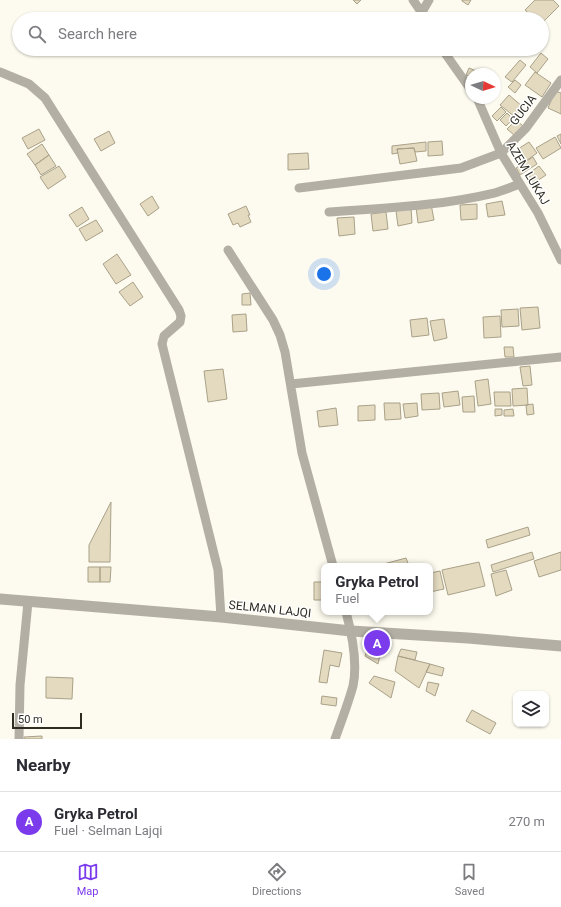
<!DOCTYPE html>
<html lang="en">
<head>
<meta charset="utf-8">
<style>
	body { margin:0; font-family:Roboto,sans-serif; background:#f7f7f7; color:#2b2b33 }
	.controls { position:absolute; right:12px; bottom:12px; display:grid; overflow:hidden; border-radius:8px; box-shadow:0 1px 3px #0004 }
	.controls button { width:36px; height:36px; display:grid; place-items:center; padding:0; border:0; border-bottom:1px solid #e1e1e2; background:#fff; color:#2b2b33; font:20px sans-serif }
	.compass { position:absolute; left:465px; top:68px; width:36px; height:36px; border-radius:50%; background:#fff; box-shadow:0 1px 3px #0004; rotate:94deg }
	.scale { position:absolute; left:12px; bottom:10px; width:70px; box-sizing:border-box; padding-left:4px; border:2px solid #2e2b21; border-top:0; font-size:11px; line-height:14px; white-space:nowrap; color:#2e2b21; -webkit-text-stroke:3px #fff; paint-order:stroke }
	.you { position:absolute; left:324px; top:274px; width:14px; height:14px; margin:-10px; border:3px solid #fff; border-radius:50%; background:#1a73e8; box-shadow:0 0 0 6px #1a73e833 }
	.badge { display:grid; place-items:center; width:26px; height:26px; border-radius:50%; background:#7c3aed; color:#fff; font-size:13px; font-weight:700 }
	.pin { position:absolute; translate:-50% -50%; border:2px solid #fff; box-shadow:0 1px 4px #0006 }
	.popup { position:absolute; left:321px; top:563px; width:112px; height:52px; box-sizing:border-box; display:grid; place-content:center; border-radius:8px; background:#fff; filter:drop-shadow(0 1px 3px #0005); font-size:13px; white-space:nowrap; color:#7c7c81 }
	.popup b { font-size:15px; color:#2b2b33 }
	.popup::after { content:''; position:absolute; left:50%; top:100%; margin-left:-8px; border:8px solid transparent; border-top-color:#fff }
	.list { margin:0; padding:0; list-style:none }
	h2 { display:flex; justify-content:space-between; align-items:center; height:52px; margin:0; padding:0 16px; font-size:17px }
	h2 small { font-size:13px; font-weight:400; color:#7c7c81 }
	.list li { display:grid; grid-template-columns:26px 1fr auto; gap:12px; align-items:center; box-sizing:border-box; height:60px; padding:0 16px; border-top:1px solid #e1e1e2 }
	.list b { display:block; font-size:15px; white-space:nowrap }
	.list p { margin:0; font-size:13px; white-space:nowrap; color:#7c7c81 }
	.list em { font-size:13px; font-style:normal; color:#7c7c81 }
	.icon { flex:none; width:22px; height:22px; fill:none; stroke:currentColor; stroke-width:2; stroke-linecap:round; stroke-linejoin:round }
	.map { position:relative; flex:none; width:561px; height:739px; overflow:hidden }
	.search { position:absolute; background:#fff; box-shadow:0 1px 3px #0004; left:12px; right:12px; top:12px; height:44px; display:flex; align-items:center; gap:10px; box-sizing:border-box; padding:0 14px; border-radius:22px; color:#7c7c81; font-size:15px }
	.sheet { height:112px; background:#fff }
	nav { display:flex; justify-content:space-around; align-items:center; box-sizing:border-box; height:56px; border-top:1px solid #e1e1e2; background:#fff; font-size:11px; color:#7c7c81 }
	nav a { display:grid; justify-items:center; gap:2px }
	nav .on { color:#7c3aed }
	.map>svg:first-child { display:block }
	.building { fill:#e3dac0; stroke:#a9a188 }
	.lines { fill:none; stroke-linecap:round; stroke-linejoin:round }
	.minor { stroke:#b3afa4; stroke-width:9 }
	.tertiary { stroke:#b3afa4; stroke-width:11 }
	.labels { text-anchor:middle; stroke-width:3; stroke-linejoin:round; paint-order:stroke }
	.street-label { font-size:12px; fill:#2e2b21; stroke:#fff }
</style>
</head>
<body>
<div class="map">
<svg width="561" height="739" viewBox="0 0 561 739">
	<rect width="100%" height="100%" fill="#fdfaef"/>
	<path class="building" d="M353 0H361L357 4Z
		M462 0H471L468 5 462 1Z
		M535 0H553L559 6 542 23V19H535L525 10Z
		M541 53 548 59 537 73 530 67Z
		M520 60 526 65 512 82 505 77Z
		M469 68 481 73V74H471V77L466 75Z
		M535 72 551 83 542 97 525 85Z
		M495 79 501 85 495 91Z
		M515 80 521 85 515 93 508 87Z
		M555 91 561 93V114L548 108Z
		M509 95 523 107 515 117 500 105Z
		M501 107 506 112 497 121 492 116Z
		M507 113 513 119 506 126 500 120Z
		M516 120 523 126 514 135 507 129Z
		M39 129 45 140 28 149 22 138Z
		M109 131 115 143 101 151 94 139Z
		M561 134V144L557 136Z
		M555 137 561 148 543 159 536 148Z
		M442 141 443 155 428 156V142Z
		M426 142V151L415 152 414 148 397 149 398 153 392 154V146Z
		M529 142 537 153 526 161 518 149Z
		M42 144 49 155 35 165 27 154Z
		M414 148 417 161 400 164 397 149Z
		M308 153 309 169 288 170V154Z
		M49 155 56 166 41 175 35 165Z
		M533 157 537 164 520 175 516 168Z
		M59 166 66 177 48 189 40 177Z
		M539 166 546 175 534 183 528 174Z
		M152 196 159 208 148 216 140 204Z
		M502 201 505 215 488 217 486 204Z
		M431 204 434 220 418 223 416 207Z
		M477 204V219L461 220 460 205Z
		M246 206 250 215H248L251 222 240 227 238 223 233 225 228 214Z
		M82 207 89 219 77 227 69 215Z
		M411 208 412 223 398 226 396 211Z
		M386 212 388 229 373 231 371 214Z
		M354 217 355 234 339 236 337 218Z
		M96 220 103 231 86 241 79 229Z
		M117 254 131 275 116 284 103 264Z
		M133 282 143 297 130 306 119 292Z
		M250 293 251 305H242V294Z
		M538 307 540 328 522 330 520 308Z
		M518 309 519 326 502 327 501 310Z
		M246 314 247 331 233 332 232 315Z
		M500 316 501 337 484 338 483 317Z
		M427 318 429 335 412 337 410 320Z
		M444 319 447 338 434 341 430 321Z
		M504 347H513L514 357H505Z
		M530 366 532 385 523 386 520 367Z
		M223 369 227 399 208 402 204 371Z
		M488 379 491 404 478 406 475 381Z
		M527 388 528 405 513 406 512 389Z
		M458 391 460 405 444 407 442 393Z
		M494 392H510L511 406H495Z
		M439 393 440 409 422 410 421 394Z
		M474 396 475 412H463L462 397Z
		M384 403H400L401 419 385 420Z
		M417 403 418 416 405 418 403 404Z
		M533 404 534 414 527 415 526 405Z
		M375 405V420L358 421V406Z
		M336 408 338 425 319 427 317 411Z
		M495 409H502V415L495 416Z
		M513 409 514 416H504V410Z
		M111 502 110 562H89V545Z
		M528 527 530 535 488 548 486 540Z
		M532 552 534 559 493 572 491 565Z
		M561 552V570L539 577 534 561Z
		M406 558 409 566H376Z
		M479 562 485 586 448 595 442 570Z
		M88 567H100V582H88Z
		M100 567H111L110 582H100Z
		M506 570 512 590 496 596 491 574Z
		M440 571 444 589 430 592V573Z
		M314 582H324V600H314Z
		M372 638 383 642 378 664 365 656Z
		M401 649 417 652 415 660 398 656Z
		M324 650 342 653 339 667 330 665 327 683 319 682Z
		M398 656 430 664 419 688 395 671Z
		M430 664 444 668 442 676 426 672Z
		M374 676 395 682 391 698 369 683Z
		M46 677 73 678 72 699 46 698Z
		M428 682 439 684 435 696 426 691Z
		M322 696 337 698 336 706 321 704Z
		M472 710 496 723 490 734 466 721Z
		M42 736V739H24V737Z"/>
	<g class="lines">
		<path class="minor" d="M413 0 426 19
			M422 12 429 0
			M442 49 471 90
			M0 72 29 84 45 98 179 310 181 316 180 322 164 336 162 344 218 570 221 617
			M477 98 501 153 538 213 561 260
			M299 188 461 168 501 153 526 128 561 80
			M329 212C384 208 440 206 494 193 502 191 511 187 520 184
			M228 250 273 320 280 335 285 352 302 453 333 566
			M291 384 561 357
			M19 739 20 685 28 602
			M335 739C341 722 348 704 353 686 358 662 352 634 346 612"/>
		<path class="tertiary" d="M0 599 221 617 351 631 468 638 561 646"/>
	</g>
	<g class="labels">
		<g class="street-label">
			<text transform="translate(523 110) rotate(-52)" y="4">GUCIA</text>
			<text transform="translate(528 173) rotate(59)" y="4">AZEM LUKAJ</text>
			<text transform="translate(270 609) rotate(6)" y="4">SELMAN LAJQI</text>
		</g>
	</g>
</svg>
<div class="controls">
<button><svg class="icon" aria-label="layers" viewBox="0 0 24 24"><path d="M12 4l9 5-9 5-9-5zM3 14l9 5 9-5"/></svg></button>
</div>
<svg class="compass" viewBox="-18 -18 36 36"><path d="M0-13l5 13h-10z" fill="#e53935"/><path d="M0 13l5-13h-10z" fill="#7c7c81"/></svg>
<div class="scale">50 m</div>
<div class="you"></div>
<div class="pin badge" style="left:377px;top:643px">A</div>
<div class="popup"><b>Gryka Petrol</b>Fuel</div>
<div class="search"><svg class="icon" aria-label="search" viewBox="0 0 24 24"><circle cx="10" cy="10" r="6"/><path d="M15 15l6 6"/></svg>Search here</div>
</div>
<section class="sheet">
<h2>Nearby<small></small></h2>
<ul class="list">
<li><span class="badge">A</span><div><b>Gryka Petrol</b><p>Fuel · Selman Lajqi</p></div><em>270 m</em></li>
</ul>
</section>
<nav>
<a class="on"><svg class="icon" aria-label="map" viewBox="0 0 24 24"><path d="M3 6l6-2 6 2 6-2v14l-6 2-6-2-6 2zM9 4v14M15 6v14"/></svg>Map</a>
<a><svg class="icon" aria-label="directions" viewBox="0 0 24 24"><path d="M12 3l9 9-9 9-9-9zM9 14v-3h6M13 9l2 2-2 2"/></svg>Directions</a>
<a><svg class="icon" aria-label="saved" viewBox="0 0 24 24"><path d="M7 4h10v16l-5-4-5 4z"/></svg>Saved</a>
</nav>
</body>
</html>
